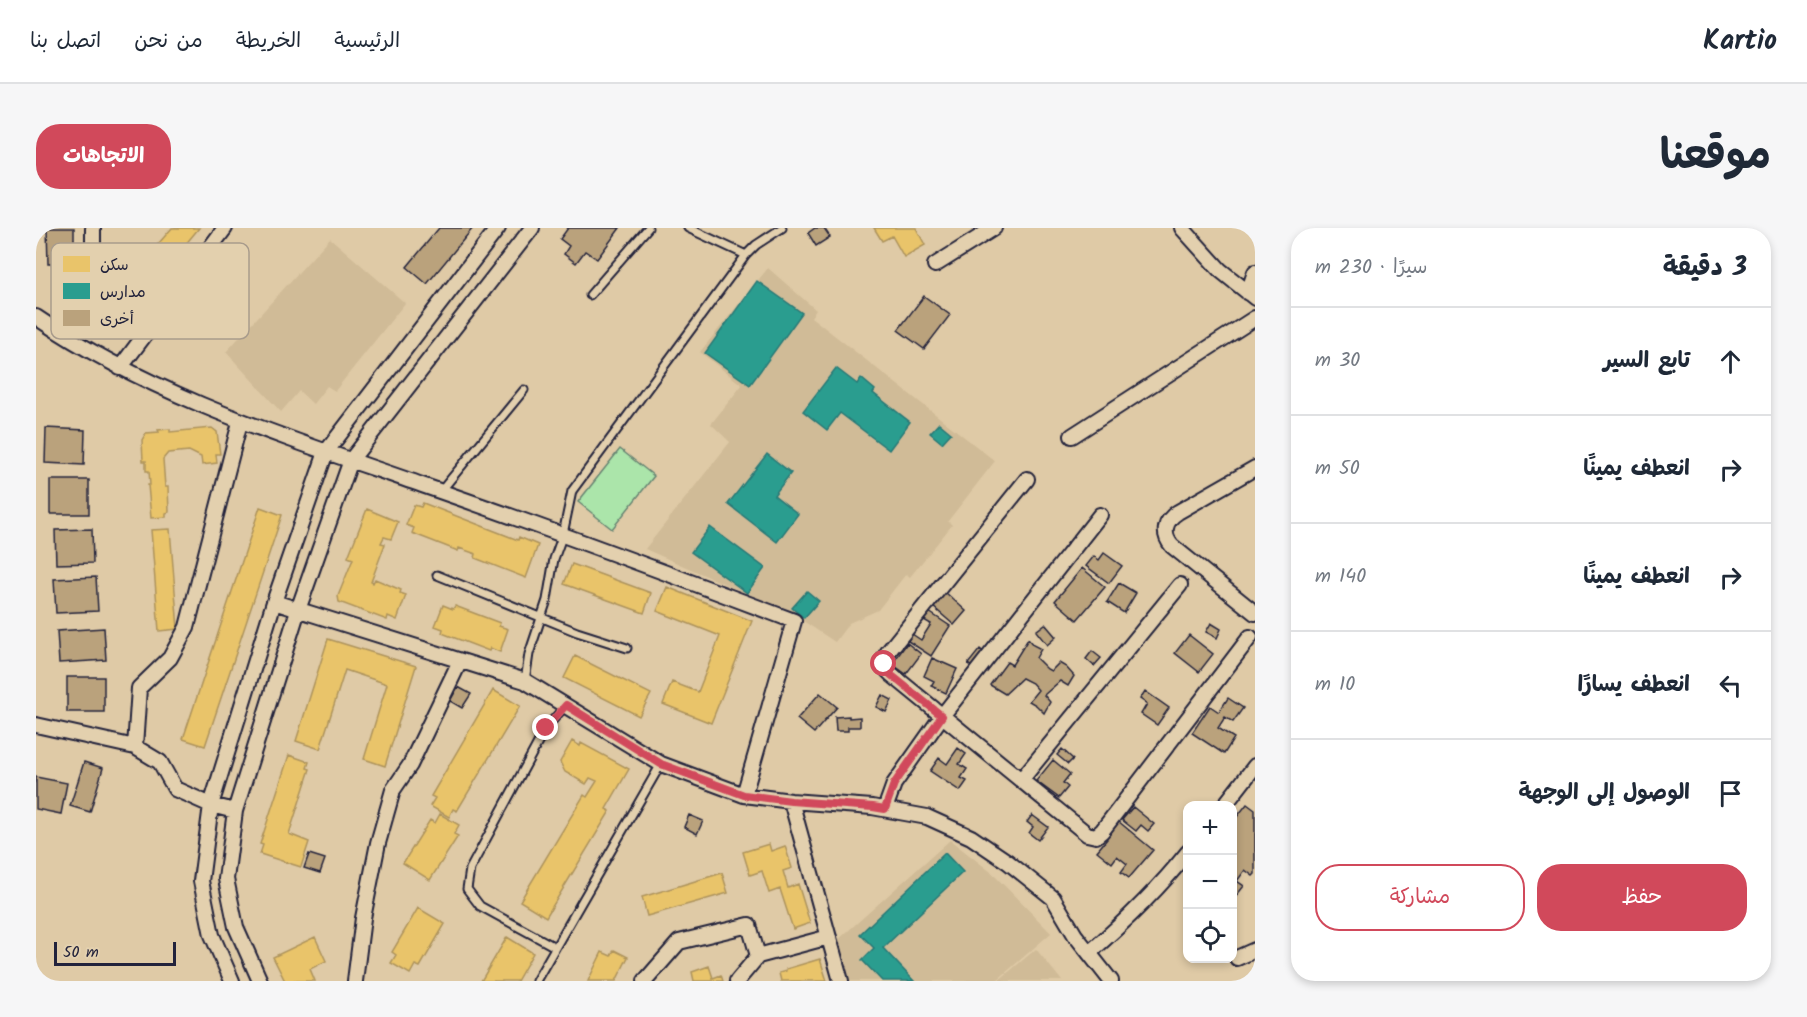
<!DOCTYPE html>
<html lang="ar">
<head>
<meta charset="utf-8">
<style>
	body { margin:0; font-family:Kalam,"Playpen Sans Arabic",sans-serif; background:#f6f6f7; color:#1f2937; direction:rtl }
	.controls { position:absolute; right:18px; bottom:18px; display:grid; overflow:hidden; border-radius:12px; box-shadow:0 3px 9px #0003 }
	.controls button { width:54px; height:54px; display:grid; place-items:center; padding:0; border:0; border-bottom:2px solid #e0e1e3; background:#fff; color:#1f2937; font:30px sans-serif }
	.scale { position:absolute; left:18px; bottom:15px; width:122px; box-sizing:border-box; padding-left:6px; border:3px solid #22223b; border-top:0; font-size:16px; line-height:21px; white-space:nowrap; color:#22223b; -webkit-text-stroke:4px #e3d0ae; paint-order:stroke }
	.stop { position:absolute; width:18px; height:18px; margin:-14px; border:4px solid #d1495b; border-radius:50%; background:#fff }
	.stop.end { background:#d1495b; border-color:#fff; box-shadow:0 2px 6px #0008 }
	.list { margin:0; padding:0; list-style:none }
	h2 { display:flex; justify-content:space-between; align-items:center; height:78px; margin:0; padding:0 24px; font-size:26px }
	h2 small { font-size:20px; font-weight:400; color:#747a83 }
	.list li { display:grid; grid-template-columns:39px 1fr auto; gap:18px; align-items:center; box-sizing:border-box; height:108px; padding:0 24px; border-top:2px solid #e0e1e3 }
	.list b { display:block; font-size:22px; white-space:nowrap }
	.list em { font-size:20px; font-style:normal; color:#747a83 }
	.actions { display:flex; gap:12px; padding:18px 24px }
	.actions a { flex:1; padding:14px 0; border:2px solid #d1495b; border-radius:24px; text-align:center; font-size:21px; color:#d1495b }
	.actions .main { background:#d1495b; color:#fff }
	.icon { flex:none; width:33px; height:33px; fill:none; stroke:currentColor; stroke-width:2; stroke-linecap:round; stroke-linejoin:round }
	.map { position:relative; flex:none; width:1219px; height:753px; overflow:hidden; direction:ltr; border-radius:24px }
	header { display:flex; align-items:center; gap:36px; box-sizing:border-box; height:84px; padding:0 30px; background:#fff; border-bottom:2px solid #e0e1e3 }
	header strong { font-size:28px }
	nav { display:flex; gap:33px; margin-inline-start:auto; font-size:21px }
	.intro { display:flex; align-items:center; justify-content:space-between; box-sizing:border-box; height:144px; padding:0 36px }
	h1 { margin:0; font-size:42px }
	.button { padding:15px 27px; border-radius:24px; background:#d1495b; color:#fff; font-size:21px; font-weight:700 }
	main { display:flex; gap:36px; padding:0 36px }
	aside { flex:1; background:#fff; border-radius:24px; box-shadow:0 3px 9px #0003 }
	.map>svg:first-child { display:block }
	.built { fill:#d0bb97 }
	.green { fill:#abe5aa; stroke:#668472; stroke-width:1.5 }
	.homes { fill:#e9c46a; stroke:#ad935c; stroke-width:1.5 }
	.schools { fill:#2a9d8f; stroke:#287876; stroke-width:1.5 }
	.building { fill:#baa27c; stroke:#22223b; stroke-width:1.5 }
	.lines { fill:none; stroke-linecap:round; stroke-linejoin:round }
	.service-casing { stroke:#22223b; stroke-width:11 }
	.minor-casing { stroke:#22223b; stroke-width:18 }
	.service { stroke:#e3d0ae; stroke-width:7 }
	.minor { stroke:#e3d0ae; stroke-width:14 }
	.route { stroke:#d1495b; stroke-width:8 }
	.key { fill:#e3d0ae; stroke:#a99c8c; stroke-width:1.5 }
	.key-label { font-size:16px; fill:#22223b }
</style>
</head>
<body>
<header>
<strong>Kartio</strong>
<nav><a>الرئيسية</a><a>الخريطة</a><a>من نحن</a><a>اتصل بنا</a></nav>
</header>
<div class="intro"><h1>موقعنا</h1><a class="button">الاتجاهات</a></div>
<main>
<aside>
<h2>3 دقيقة<small>سيرًا · 230 m</small></h2>
<ul class="list">
<li><svg class="icon" aria-label="ahead" viewBox="0 0 24 24"><path d="M12 20V5M6 11l6-6 6 6"/></svg><div><b>تابع السير</b></div><em>30 m</em></li>
<li><svg class="icon" aria-label="right" viewBox="0 0 24 24"><path d="M7 20v-9h11M14 6l5 5-5 5"/></svg><div><b>انعطف يمينًا</b></div><em>50 m</em></li>
<li><svg class="icon" aria-label="right" viewBox="0 0 24 24"><path d="M7 20v-9h11M14 6l5 5-5 5"/></svg><div><b>انعطف يمينًا</b></div><em>140 m</em></li>
<li><svg class="icon" aria-label="left" viewBox="0 0 24 24"><path d="M17 20v-9H6M10 6l-5 5 5 5"/></svg><div><b>انعطف يسارًا</b></div><em>10 m</em></li>
<li><svg class="icon" aria-label="arrive" viewBox="0 0 24 24"><path d="M6 21V4h12l-3 4 3 4H6"/></svg><div><b>الوصول إلى الوجهة</b></div></li>
</ul>
<div class="actions"><a class="main">حفظ</a><a>مشاركة</a></div>
</aside>
<div class="map">
<svg width="1219" height="753" viewBox="0 0 1219 753">
	<rect width="100%" height="100%" fill="#dfcaa6"/>
	<filter id="ink" filterUnits="userSpaceOnUse"><feTurbulence type="fractalNoise" baseFrequency=".0167" numOctaves="2"/><feDisplacementMap in="SourceGraphic" scale="12" xChannelSelector="R" yChannelSelector="G"/><feConvolveMatrix kernelMatrix="1 2 1 2 8 2 1 2 1" color-interpolation-filters="sRGB"/></filter>
	<g filter="url(#ink)">
		<path class="built" d="M294 10 369 75 299 163 291 158 277 176 263 163 245 184 190 124Z
			M732 40 780 82 775 89 959 233 912 293 916 297 874 349 870 346 842 382 813 395 799 414 755 385 609 321 694 214 675 196 706 157 664 124Z
			M914 612 955 644 1015 705 960 753H814L802 712Z
			M1000 721 1026 753H962Z"/>
		<path class="green" d="M584 221 618 248 576 301 542 274Z"/>
		<path class="homes" d="M136 0H163L120 52 103 38Z
			M838 0H880L889 17 868 29 856 8 846 13Z
			M176 200 181 204 184 226H180L181 235 166 237 165 229 153 223 132 225 127 231 129 259H132L133 284 130 285V289L115 290 112 257H114L113 243H110V233H107L106 212 110 205 123 204 122 202 134 201V204Z
			M387 275 482 312 483 309 502 317 490 350 439 330 440 326 423 320 422 323 376 305 378 300 370 297 378 277 385 279Z
			M224 279 246 287 169 518 147 511Z
			M331 281 362 294 355 311 348 309 345 315 349 316 335 354 337 355 339 351 365 362 364 365 370 367 361 392 352 388 351 392 303 374 302 368 317 331 312 329Z
			M134 301 142 401 123 403 115 302Z
			M536 336 615 365 608 385 528 356Z
			M631 359 716 393 675 495 627 476 636 454 662 464 684 408 621 383Z
			M407 377 417 381 419 378 464 395 463 398 472 401 464 424 454 420 453 423 406 405 407 401 399 398Z
			M292 411 380 438 349 538 328 531 351 456 309 442 284 521 260 513Z
			M539 428 615 466 603 488 528 450Z
			M457 462 484 478 421 583 417 581 413 589 394 578 399 570 395 568Z
			M536 513 544 518 545 515 593 541 570 581 574 583 510 689 484 673 548 567 551 569 561 553 554 550 550 556 529 544 524 534Z
			M253 527 273 534 271 540 274 541 253 606 273 614 265 639 224 626 227 617 224 616Z
			M404 586 423 597 418 606 422 608 394 652 367 635 394 592 399 595Z
			M733 616 735 623 749 618 756 640 747 643 752 660 762 656 774 695 757 701 744 661 733 665 726 643 714 647 707 624Z
			M686 645 692 665 611 688 606 669Z
			M382 680 409 696 384 739 379 737 374 746 355 735 360 727 356 724Z
			M279 709 290 733 274 741 279 753H249L237 729Z
			M471 709 497 725 481 753H445Z
			M578 722 592 729 580 753H552L566 724 575 728Z
			M784 731 791 753H745L743 745 750 743V741Z
			M673 738 677 750 685 747 687 753H658L656 744Z"/>
		<path class="schools" d="M721 53 766 85 714 157 669 125Z
			M800 140 821 156 825 150 839 162 837 165 874 194 853 222 804 185 791 202 767 183Z
			M903 195 915 205 906 215 894 205Z
			M731 226 755 245 738 267 762 286 741 314 692 276Z
			M674 299 729 340 711 365 655 324Z
			M771 363 783 373 768 390 756 380Z
			M909 625 927 644 847 720 878 753H846L826 732 838 720 824 706Z"/>
		<path class="building" d="M11 0H38V33L45 32V36H12Z
			M403 0H437L391 56 371 39Z
			M532 0H584L561 31 549 23 540 35 528 26 533 18 524 11Z
			M779 0H788L794 9 780 18 772 5Z
			M888 68 914 87 888 121 862 102Z
			M10 200 49 202 48 237 9 235Z
			M14 252H53V286H14Z
			M56 301 57 335 20 336 19 302Z
			M1068 325 1086 338 1073 355 1050 338 1058 328 1063 332Z
			M1046 340 1069 359 1041 392 1019 373Z
			M60 349 62 383 20 385 18 351Z
			M1083 355 1100 365 1088 385 1071 374Z
			M909 364 930 383 918 397 896 378Z
			M893 384 914 398 895 428 872 413 876 406 885 412 895 396 888 392Z
			M1175 395 1185 401 1181 410 1170 404Z
			M1009 396 1020 409 1011 417 1000 403Z
			M68 400 70 432 23 435 21 403Z
			M1153 407 1177 426 1163 444 1139 425Z
			M992 411 997 417 1005 421 1000 430 1011 441 1015 443 1023 435 1030 439 1038 448 1032 458 1024 453 1008 467 1014 474 1008 485 1000 477 993 473 1002 462 996 455 986 450 969 466 954 457 971 434 976 437Z
			M871 415 885 426 870 446 856 436Z
			M944 421 951 427 940 442 932 436Z
			M1056 423 1065 430 1058 438 1050 431Z
			M896 430 921 441 910 465 895 458 898 453 888 448Z
			M31 449H68V484H31Z
			M422 459 435 466 426 480 414 473Z
			M1109 463 1133 480 1121 497 1105 486 1111 476 1104 471Z
			M784 465 801 479 778 505 761 491Z
			M846 467 856 472 850 484 840 479Z
			M1192 470 1207 480 1197 494 1189 489 1182 500 1198 510 1188 526 1156 505 1174 478 1183 484Z
			M813 488V490L824 489V499H812V503H800L799 489Z
			M922 520 930 526 923 536 931 541 925 550 931 553 924 563 894 543 903 530 911 536Z
			M1026 521 1037 531 1032 536 1021 527Z
			M1017 532 1034 546 1027 555 1032 559 1023 570 1000 553Z
			M48 534 67 540 54 584 34 578Z
			M0 549 31 555 25 586 0 581Z
			M1211 576 1219 582V646L1217 648 1209 642 1201 653 1208 658 1196 673V595Z
			M1097 579 1118 596 1112 603 1105 597 1100 603 1086 592Z
			M653 587 667 593 661 606 648 599Z
			M996 587 1012 599 1002 612 993 605 997 599 991 594Z
			M1082 593 1117 622 1093 650 1085 644 1091 636 1081 628 1076 635 1061 623 1071 611 1069 609Z
			M273 626 289 631 284 645 268 640Z"/>
		<g class="lines">
			<defs>
				<path id="service" d="M652 0 710 27
					M554 67 612 0
					M405 263 488 162
					M401 347 541 404 591 420
					M489 453 493 426 511 372 518 331 527 306 536 263 710 27 720 17 746 0
					M519 719 444 678 431 661 434 641 510 500 530 477
					M500 753 625 536"/>
				<path id="minor" d="M57 0V28
					M1146 0 1184 42 1219 70
					M899 37 958 0
					M1212 65 1219 44
					M0 89C117 169 254 211 386 257 511 300 634 346 758 393L708 567
					M84 140 189 0
					M1036 208 1219 90
					M1219 240 1142 284C1128 293 1126 306 1136 318L1219 385
					M991 251 852 424C846 432 847 439 855 446L1051 606 1060 608 1066 603 1214 409
					M238 374 489 453 625 536 708 567 755 573 836 579 891 589 935 609 972 634 1017 670 1039 707 1075 753
					M0 497 99 519 124 534 139 561 175 577 199 583
					M99 519 103 460 134 430 151 399 204 194
					M985 552 1144 357
					M755 573 805 753
					M1188 578 1219 538
					M849 581 858 556 906 488 1064 287
					M1053 725C1090 693 1121 663 1152 624
					M1201 730 1219 722
					M196 753 176 707 165 653 175 577 238 374 290 224 462 0
					M224 753 200 699 190 651 199 583 262 382 315 232 496 0
					M319 753 327 690 342 615 357 562 374 537 424 433
					M609 753 643 714 713 697 722 728 793 709
					M701 753 722 728"/>
			</defs>
			<use href="#service" class="service-casing"/>
			<use href="#minor" class="minor-casing"/>
			<use href="#service" class="service"/>
			<use href="#minor" class="minor"/>
		</g>
	</g>
	<g class="lines" filter="url(#ink)">
		<path class="route" d="M510 500 530 477 625 536 708 567 755 573 837 579 849 581 858 556 906 488 855 447 850 442 848 436"/>
	</g>
	<rect x="15" y="15" width="198" height="96" rx="9" class="key"/>
	<rect x="27" y="28" width="27" height="16" fill="#e9c46a"/>
	<rect x="27" y="55" width="27" height="16" fill="#2a9d8f"/>
	<rect x="27" y="82" width="27" height="16" fill="#baa27c"/>
	<g class="key-label">
		<text x="64" y="42">سكن</text>
		<text x="64" y="69">مدارس</text>
		<text x="64" y="96">أخرى</text>
	</g>
</svg>
<div class="controls">
<button>+</button>
<button>−</button>
<button><svg class="icon" aria-label="locate" viewBox="0 0 24 24"><circle cx="12" cy="12" r="6"/><path d="M12 2v4M12 18v4M2 12h4M18 12h4"/></svg></button>
</div>
<div class="scale">50 m</div>
<div class="stop" style="left:848px;top:436px"></div>
<div class="stop end" style="left:510px;top:500px"></div>
</div>
</main>
</body>
</html>
